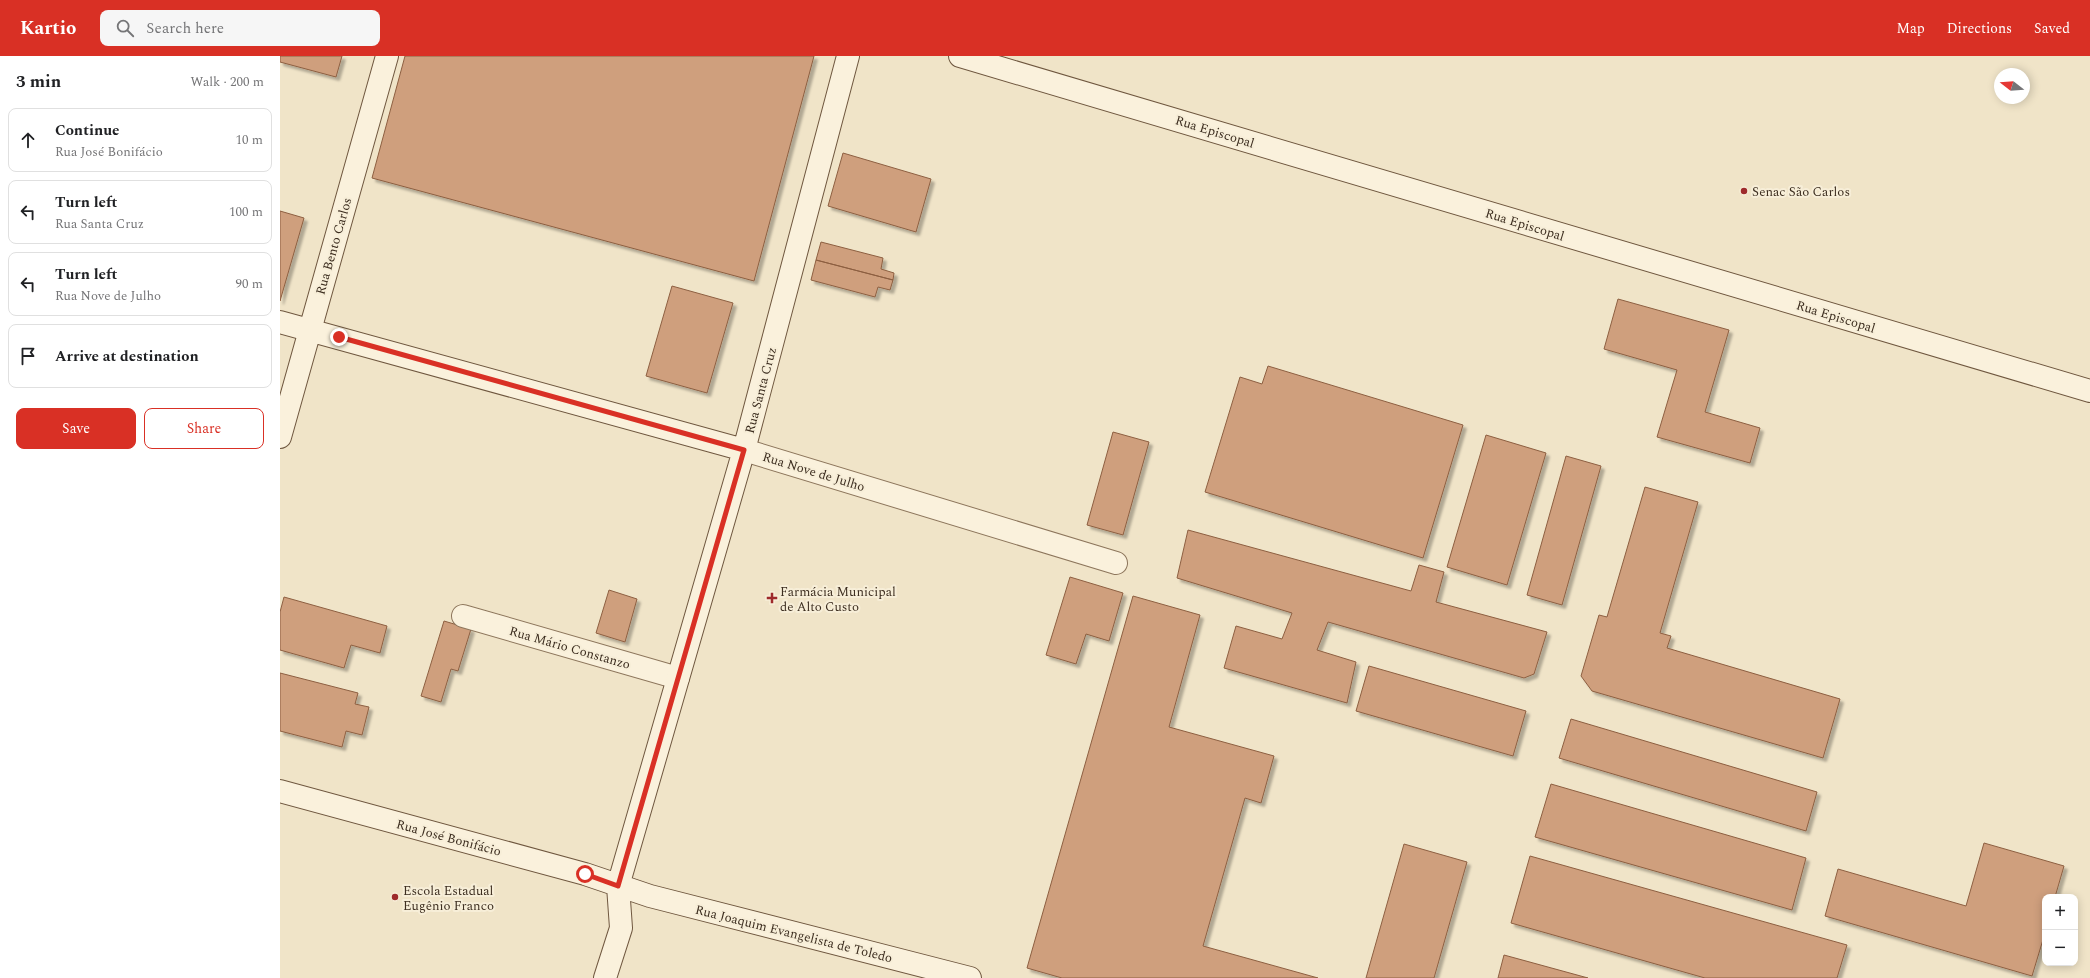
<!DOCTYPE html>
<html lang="en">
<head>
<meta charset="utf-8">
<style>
	body { margin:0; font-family:Spectral,serif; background:#f6f6f6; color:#202124 }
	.controls { position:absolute; right:12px; bottom:12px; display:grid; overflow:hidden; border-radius:8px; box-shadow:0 2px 10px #0003 }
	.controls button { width:36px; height:36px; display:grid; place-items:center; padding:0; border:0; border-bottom:1px solid #e0e0e0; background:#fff; color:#202124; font:20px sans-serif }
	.compass { position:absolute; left:1714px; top:12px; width:36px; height:36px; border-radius:50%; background:#fff; box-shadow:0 2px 10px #0003; rotate:287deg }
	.stop { position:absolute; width:12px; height:12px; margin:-9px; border:3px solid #d93025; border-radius:50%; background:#fff }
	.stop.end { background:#d93025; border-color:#fff; box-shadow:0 1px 4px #0008 }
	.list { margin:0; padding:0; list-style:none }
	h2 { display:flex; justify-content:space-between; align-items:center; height:52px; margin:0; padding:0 16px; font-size:17px }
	h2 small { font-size:13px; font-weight:400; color:#757577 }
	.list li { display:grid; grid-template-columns:26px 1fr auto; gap:12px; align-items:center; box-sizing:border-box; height:64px; margin:0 8px 8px; padding:0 8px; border:1px solid #e0e0e0; border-radius:8px }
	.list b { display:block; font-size:15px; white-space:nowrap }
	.list p { margin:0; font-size:13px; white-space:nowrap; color:#757577 }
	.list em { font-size:13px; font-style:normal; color:#757577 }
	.actions { display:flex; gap:8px; padding:12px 16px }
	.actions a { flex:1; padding:9px 0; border:1px solid #d93025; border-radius:8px; text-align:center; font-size:14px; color:#d93025 }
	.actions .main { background:#d93025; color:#fff }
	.icon { flex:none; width:22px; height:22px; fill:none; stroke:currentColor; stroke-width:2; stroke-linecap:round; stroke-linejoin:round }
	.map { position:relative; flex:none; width:1810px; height:922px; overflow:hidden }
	header { display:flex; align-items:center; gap:24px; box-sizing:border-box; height:56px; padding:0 20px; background:#d93025; color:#fff }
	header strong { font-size:19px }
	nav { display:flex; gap:22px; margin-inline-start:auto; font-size:14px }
	.search { width:280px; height:36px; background:#f6f6f6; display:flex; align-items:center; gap:10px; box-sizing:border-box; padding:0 14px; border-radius:8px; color:#757577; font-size:15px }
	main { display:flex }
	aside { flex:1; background:#fff }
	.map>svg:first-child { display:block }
	.building { fill:#cf9f7d; stroke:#8d5f41; filter:url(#shadow) }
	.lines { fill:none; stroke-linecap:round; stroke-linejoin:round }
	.street-casing { stroke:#8d765c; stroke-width:24 }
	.secondary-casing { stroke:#6f573f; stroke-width:24 }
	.street { stroke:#faf1dc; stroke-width:22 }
	.secondary { stroke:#faf1dc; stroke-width:22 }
	.route { stroke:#d93025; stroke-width:5 }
	.poi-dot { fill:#9e2a2b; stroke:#f7eed8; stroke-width:1.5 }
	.labels { text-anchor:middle; stroke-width:4; stroke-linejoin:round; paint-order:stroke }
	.street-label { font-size:13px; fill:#3d2e20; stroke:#f7eed8 }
	.poi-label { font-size:13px; fill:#3d2e20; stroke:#f7eed8; text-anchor:start }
</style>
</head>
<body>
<header>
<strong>Kartio</strong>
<div class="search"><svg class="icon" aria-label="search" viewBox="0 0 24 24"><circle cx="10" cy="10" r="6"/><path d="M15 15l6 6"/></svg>Search here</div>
<nav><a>Map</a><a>Directions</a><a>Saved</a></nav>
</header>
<main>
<aside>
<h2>3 min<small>Walk · 200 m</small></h2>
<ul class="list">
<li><svg class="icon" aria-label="ahead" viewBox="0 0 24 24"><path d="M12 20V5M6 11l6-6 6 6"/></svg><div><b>Continue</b><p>Rua José Bonifácio</p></div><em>10 m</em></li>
<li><svg class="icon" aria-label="left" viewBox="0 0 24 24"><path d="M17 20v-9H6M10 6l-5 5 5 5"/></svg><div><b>Turn left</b><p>Rua Santa Cruz</p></div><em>100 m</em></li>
<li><svg class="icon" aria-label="left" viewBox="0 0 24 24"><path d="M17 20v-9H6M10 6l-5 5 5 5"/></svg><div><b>Turn left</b><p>Rua Nove de Julho</p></div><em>90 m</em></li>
<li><svg class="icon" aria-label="arrive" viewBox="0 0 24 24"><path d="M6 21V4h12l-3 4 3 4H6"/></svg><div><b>Arrive at destination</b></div></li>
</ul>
<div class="actions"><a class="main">Save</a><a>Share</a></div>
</aside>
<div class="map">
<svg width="1810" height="922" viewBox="0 0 1810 922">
	<defs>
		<filter id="shadow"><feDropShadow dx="3.5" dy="3.5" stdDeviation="1" flood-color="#0004"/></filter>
	</defs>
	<rect width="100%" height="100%" fill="#f0e4c8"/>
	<path class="building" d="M0 0H62L56 21 0 6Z
		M125 0H534L474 225 92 122Z
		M563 97 651 123 636 176 548 150Z
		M0 155 24 162 0 245Z
		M541 186 603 202 601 213 614 217 613 224 536 204Z
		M536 204 613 224 610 234 598 231 595 241 531 224Z
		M392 230 453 247 427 337 366 320Z
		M1338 243 1449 274 1425 356 1480 372 1470 407 1377 381 1397 314 1324 293Z
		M988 310 1183 369 1143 502 925 436 960 321 982 328Z
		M833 376 869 386 843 479 807 469Z
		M1206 379 1266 397 1227 529 1167 511Z
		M1286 400 1321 410 1282 549 1247 539Z
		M1365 431 1418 446 1380 577 1391 580 1387 592 1560 643 1543 702 1312 635 1301 620 1319 559 1327 561Z
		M908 474 1131 535 1139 509 1164 516 1156 546 1267 576 1254 618 1244 622 1048 566 1037 594 1076 606 1067 647 944 612 956 570 1002 583 1012 557 897 522Z
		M790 521 843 537 829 585 806 578 796 608 766 599Z
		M329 534 357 543 345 586 316 577Z
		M853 540 920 559 889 671 994 700 981 747 965 742 923 890 1038 922H782L747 912Z
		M4 541 107 570 100 597 71 589 64 612 0 594V556Z
		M164 565 191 573 178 615 171 613 161 646 141 640Z
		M1089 610 1246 655 1233 700 1076 655Z
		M0 617 78 637 75 648 89 651 82 679 66 675 62 691 0 675Z
		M1291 663 1537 736 1526 775 1279 702Z
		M1271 728 1526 802 1512 854 1255 781Z
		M1704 787 1784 810 1775 841H1765V877L1752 920 1545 860 1558 813 1686 850Z
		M1124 788 1187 806 1154 922H1086Z
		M1250 800 1567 889 1557 922H1425L1231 867Z
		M1224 899 1308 922H1218Z"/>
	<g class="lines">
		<defs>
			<path id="street" d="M464 394 836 507
				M183 560 398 622"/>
			<path id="secondary" d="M680 0 1810 335
				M0 266 464 394
				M0 381 107 0
				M0 735 305 818 370 840 690 922
				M325 922 341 872 338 830 464 394 568 0"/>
		</defs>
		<use href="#street" class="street-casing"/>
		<use href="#secondary" class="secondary-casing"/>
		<use href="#street" class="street"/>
		<use href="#secondary" class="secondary"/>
	</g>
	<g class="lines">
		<path class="route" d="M59 281 464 394 338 830 305 818"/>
	</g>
	<g class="poi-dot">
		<circle cx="1464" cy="135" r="4"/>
		<path d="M490 536h4v4h4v4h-4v4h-4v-4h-4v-4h4z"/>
		<circle cx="115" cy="841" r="4"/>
	</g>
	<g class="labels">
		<g class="street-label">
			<text transform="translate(935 75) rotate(17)" y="5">Rua Episcopal</text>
			<text transform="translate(1245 168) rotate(17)" y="5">Rua Episcopal</text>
			<text transform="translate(53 190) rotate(-74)" y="5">Rua Bento Carlos</text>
			<text transform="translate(1556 260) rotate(17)" y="5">Rua Episcopal</text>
			<text transform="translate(480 334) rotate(-75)" y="5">Rua Santa Cruz</text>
			<text transform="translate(534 415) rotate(17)" y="5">Rua Nove de Julho</text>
			<text transform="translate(290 591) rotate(16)" y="5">Rua Mário Constanzo</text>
			<text transform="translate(169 781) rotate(15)" y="5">Rua José Bonifácio</text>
			<text transform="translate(514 877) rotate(14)" y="5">Rua Joaquim Evangelista de Toledo</text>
		</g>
		<g class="poi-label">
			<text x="1472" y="140">Senac São Carlos</text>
			<text x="500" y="540">Farmácia Municipal<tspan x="500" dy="15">de Alto Custo</tspan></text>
			<text x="123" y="839">Escola Estadual<tspan x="123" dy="15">Eugênio Franco</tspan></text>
		</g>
	</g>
</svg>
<div class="controls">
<button>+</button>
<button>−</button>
</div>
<svg class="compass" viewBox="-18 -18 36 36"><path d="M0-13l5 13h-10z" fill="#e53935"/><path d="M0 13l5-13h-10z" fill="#757577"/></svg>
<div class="stop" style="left:305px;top:818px"></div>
<div class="stop end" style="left:59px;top:281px"></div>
</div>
</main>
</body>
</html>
